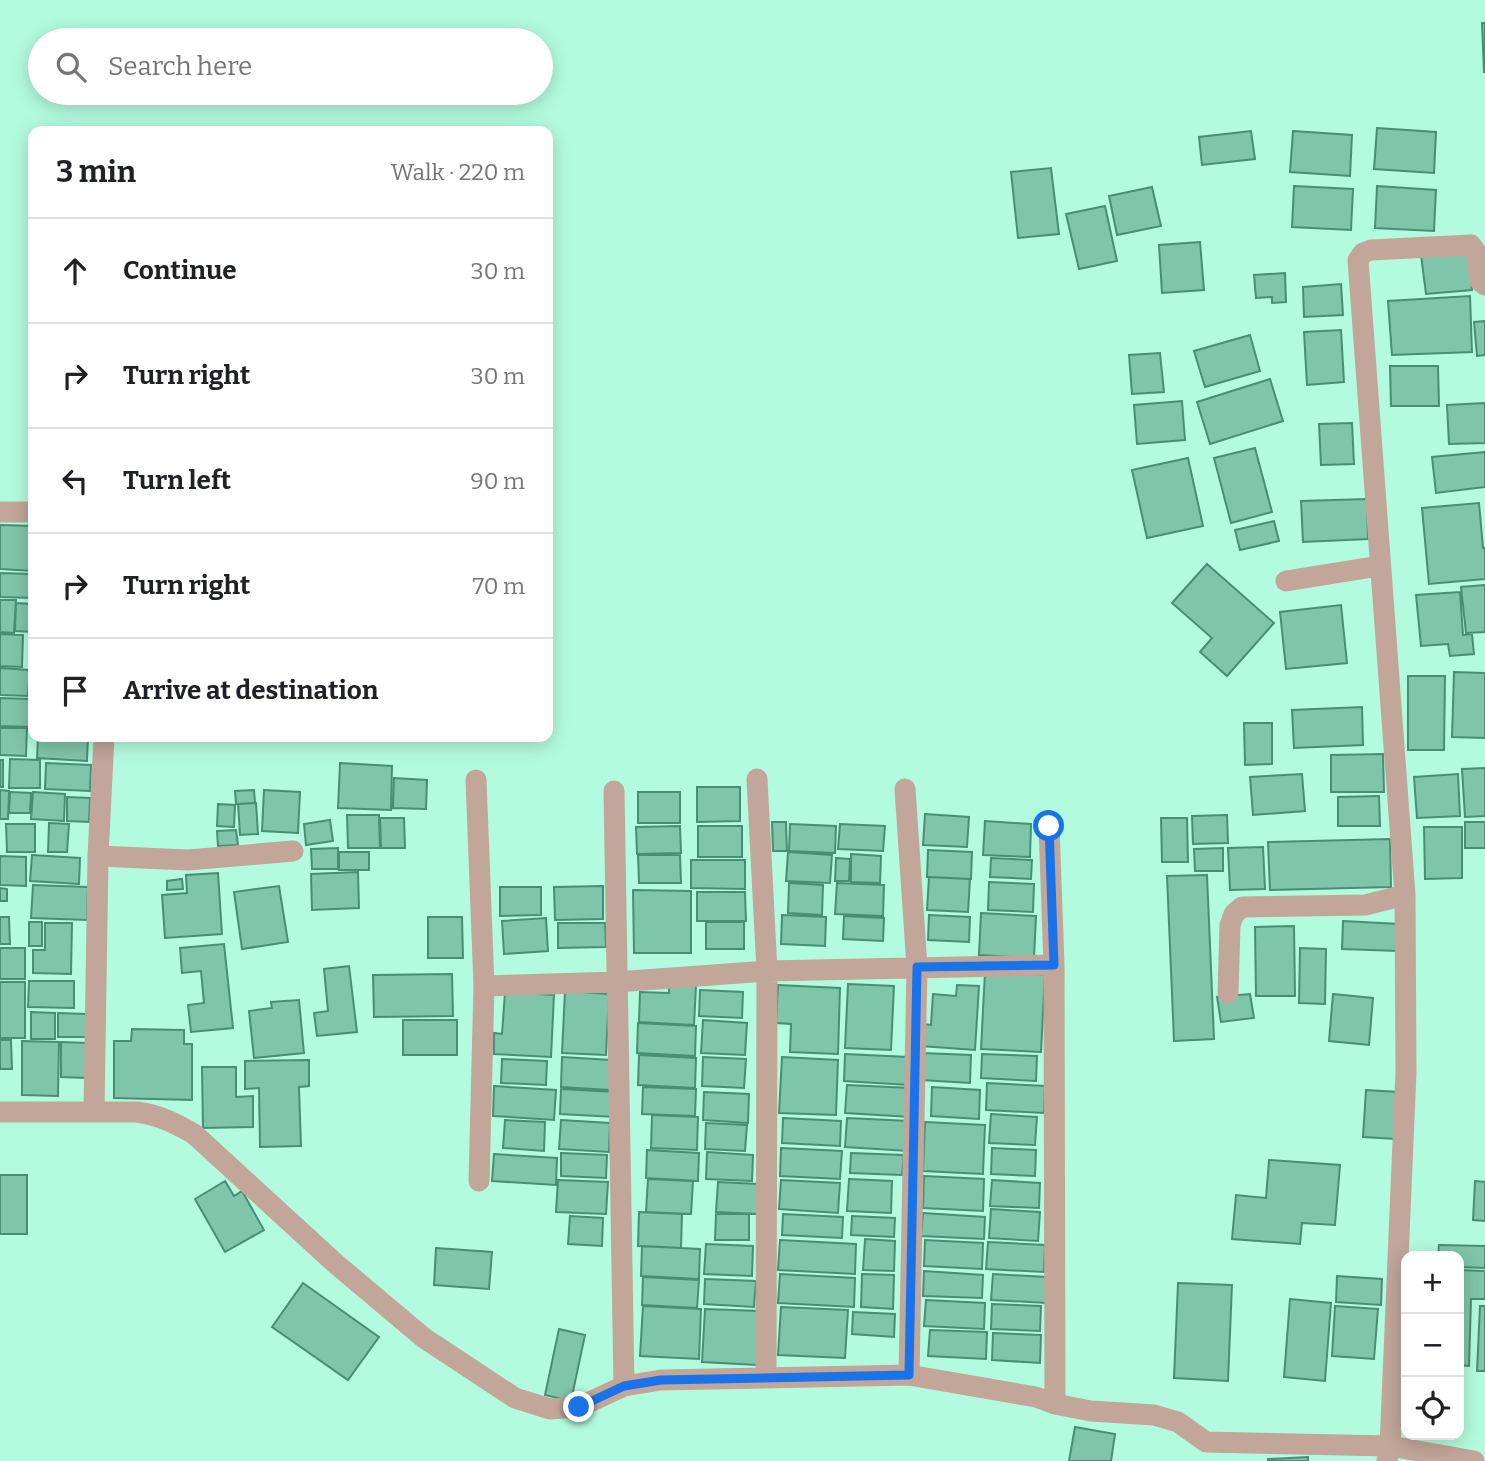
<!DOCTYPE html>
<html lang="en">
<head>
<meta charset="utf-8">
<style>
	body { margin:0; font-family:Bitter,serif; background:#f2f2f2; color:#202124 }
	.controls { position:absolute; right:21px; bottom:21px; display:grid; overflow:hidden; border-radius:14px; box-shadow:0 4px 18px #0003 }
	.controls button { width:63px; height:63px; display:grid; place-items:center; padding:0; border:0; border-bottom:2px solid #e0e0e0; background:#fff; color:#202124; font:35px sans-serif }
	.stop { position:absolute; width:21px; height:21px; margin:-16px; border:5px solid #1a73e8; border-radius:50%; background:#fff }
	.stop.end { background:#1a73e8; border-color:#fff; box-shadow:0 2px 7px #0008 }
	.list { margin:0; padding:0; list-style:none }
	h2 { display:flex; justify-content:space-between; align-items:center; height:91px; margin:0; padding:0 28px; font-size:30px }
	h2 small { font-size:23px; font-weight:400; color:#757577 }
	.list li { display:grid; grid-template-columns:46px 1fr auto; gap:21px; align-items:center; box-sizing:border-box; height:105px; padding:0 28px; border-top:2px solid #e0e0e0 }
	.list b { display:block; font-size:26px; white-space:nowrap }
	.list em { font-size:23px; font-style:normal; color:#757577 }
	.icon { flex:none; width:38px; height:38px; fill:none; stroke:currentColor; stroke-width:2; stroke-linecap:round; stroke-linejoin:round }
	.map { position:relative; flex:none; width:1485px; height:1461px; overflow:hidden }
	.search { position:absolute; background:#fff; box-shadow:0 4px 18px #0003; left:28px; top:28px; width:525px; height:77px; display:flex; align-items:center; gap:18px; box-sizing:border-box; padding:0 24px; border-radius:38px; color:#757577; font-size:26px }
	.panel { position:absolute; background:#fff; box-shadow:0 4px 18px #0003; left:28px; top:126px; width:525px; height:616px; border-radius:14px }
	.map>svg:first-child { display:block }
	.building { fill:#7fc5aa; stroke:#488e75; stroke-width:2 }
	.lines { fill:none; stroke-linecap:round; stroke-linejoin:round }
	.minor { stroke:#c1a699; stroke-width:21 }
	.route { stroke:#1a73e8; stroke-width:9 }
</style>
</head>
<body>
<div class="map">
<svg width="1485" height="1461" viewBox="0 0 1485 1461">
	<rect width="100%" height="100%" fill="#b3fbde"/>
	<path class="building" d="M1482 23H1485V72H1484Z
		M1377 128 1436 132 1434 173 1374 169Z
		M1251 131 1255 159 1202 165 1199 137Z
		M1293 131 1352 135 1350 176 1290 172Z
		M1051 168 1059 234 1018 238 1011 172Z
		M1294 186 1353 189 1351 230 1292 227Z
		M1377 186 1436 190 1434 231 1375 228Z
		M1152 187 1161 226 1117 235 1109 196Z
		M1105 206 1117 261 1079 269 1066 214Z
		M1200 242 1204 290 1162 293 1159 245Z
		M1468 251 1472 290 1426 294 1421 255Z
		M1285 273 1286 302 1272 303V297L1256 298 1254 275Z
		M1341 284 1343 315 1304 317 1303 287Z
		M1470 296 1472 352 1392 355 1388 301Z
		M1485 321V355L1477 356 1474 322Z
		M1341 330 1344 382 1307 385 1304 332Z
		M1250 335 1260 371 1205 387 1194 351Z
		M1160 353 1164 392 1132 394 1129 355Z
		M1390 366H1438L1439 406H1391Z
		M1270 379 1283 421 1210 444 1197 402Z
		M1182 401 1185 440 1137 444 1134 405Z
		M1485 403V443L1449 444 1447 405Z
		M1352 423 1354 464 1321 465 1319 424Z
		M1255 448 1272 512 1231 523 1214 458Z
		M1485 452V487L1436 493 1432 457Z
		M1188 458 1203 526 1147 538 1132 470Z
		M1367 499 1368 539 1303 542 1301 501Z
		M1479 503 1483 548H1485V579L1429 584 1422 508Z
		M1274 521 1279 541 1240 550 1235 530Z
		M0 525 33 526V571L0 569Z
		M1207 564 1274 623 1227 676 1200 652 1212 638 1172 603Z
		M0 573 32 574V598L0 597Z
		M1485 585V632L1466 633 1461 587Z
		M1460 592 1463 635 1472 634 1474 654 1450 656 1448 644 1421 646 1416 595Z
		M0 600H16L14 633 0 632Z
		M16 603 33 604V632L15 631Z
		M1341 605 1347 663 1286 669 1280 612Z
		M0 634 23 635 22 667 0 666Z
		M0 668 30 670 28 696 0 695Z
		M1454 672 1485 673V738L1452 737Z
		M1408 676H1445L1444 750H1408Z
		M0 698 32 699V727L0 726Z
		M1362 707 1363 745 1294 748 1292 710Z
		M1244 723H1272V764L1245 765Z
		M0 728H27L26 756 0 755Z
		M38 737H88L87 761 37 758Z
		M1383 754 1384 792H1331V755Z
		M10 759 40 760V788H9Z
		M0 760H3V787H0Z
		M46 763 91 765 90 791 45 789Z
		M340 763 392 766 391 810 338 808Z
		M1485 768V816L1465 817 1462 769Z
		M1302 774 1305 811 1253 815 1250 777Z
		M1458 774 1460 816 1417 818 1414 777Z
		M394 778 427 780 426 809 393 808Z
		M697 787H740V821L697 822Z
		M0 790 9 791 8 819H0Z
		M254 790 255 803 236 804 235 791Z
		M264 790 300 792 298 833 262 831Z
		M10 792 31 793 30 813H9Z
		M33 792 65 794 64 821 31 819Z
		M638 792H680V823H638Z
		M1379 796 1380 826H1338V797Z
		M67 797 90 798 89 822 67 821Z
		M256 803 258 834 240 835 238 804Z
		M218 804 235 805 234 827 217 826Z
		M925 814 969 817 967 847 923 845Z
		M347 815H379L380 848H348Z
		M1227 815 1228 843 1193 844 1192 816Z
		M380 818H404L405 848H381Z
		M1161 818H1187L1188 862H1162Z
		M330 820 333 841 306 845 304 824Z
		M985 821 1031 824 1030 857 983 855Z
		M772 822H786L787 851H773Z
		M1465 822H1485V848H1465Z
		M49 823 69 824 67 852H48Z
		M6 824H35V852H7Z
		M790 824 836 826 835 853 789 851Z
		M840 824 885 826 883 851 838 849Z
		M680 826 681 853 637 854 636 827Z
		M698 826H742V857H698Z
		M1424 827H1462V878L1425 879Z
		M236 830 238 845 218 846 217 831Z
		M1390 839 1391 887 1270 890 1268 842Z
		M1263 847 1265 889 1230 890 1228 848Z
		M338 848V869H312L311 849Z
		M1223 848V871H1195L1194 849Z
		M928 850 972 852 971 879 927 877Z
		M339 852H369V870H339Z
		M788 852 832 855 830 883 786 881Z
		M851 854 881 856 880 883 851 882Z
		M32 855 80 858 79 884 30 881Z
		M638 855H680L681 883H639Z
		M0 856 26 857V886L0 885Z
		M836 858 850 859 849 881H835Z
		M991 858 1032 860 1031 879 990 877Z
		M691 860H745V889L691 888Z
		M358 872 359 908 312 910 311 874Z
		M218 873 222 934 165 938 162 895 187 893 186 875Z
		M1207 875 1214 1039 1174 1041 1167 876Z
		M929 877 970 879 968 912 927 910Z
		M182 879 183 889 167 890V881Z
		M989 882 1034 884 1033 912 988 910Z
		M789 883 823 885 822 915 788 913Z
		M837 883 884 885 883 916 835 914Z
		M33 885 88 887 87 920 31 918Z
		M279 886 288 942 242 949 234 892Z
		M603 886V919L555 920 554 887Z
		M500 887H541V915L500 916Z
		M0 888 7 889V901H0Z
		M633 890 691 891V953H634Z
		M697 892H745L746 921H697Z
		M981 913 1036 916 1034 958 979 955Z
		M782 915 826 917 825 946 781 944Z
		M929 915 970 917 969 942 928 940Z
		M844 916 884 918 883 941 843 939Z
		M0 917H9L10 944H0Z
		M428 917H462L463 958H428Z
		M546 918 548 951 504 954 502 921Z
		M1343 921 1399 924 1398 951 1342 949Z
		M29 922H42V946H29Z
		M706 922H744V949H706Z
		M45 923H72L71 974 33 973V950H45Z
		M558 923H605L606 947 558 948Z
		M1294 926 1295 996H1256L1255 927Z
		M224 944 233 1028 191 1032 188 1005 204 1003 201 971 182 973 180 948Z
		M0 948H25V979H0Z
		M1300 948 1326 949 1325 1004 1299 1003Z
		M349 966 357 1032 317 1036 314 1013 328 1011 324 969Z
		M985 972 1045 975 1041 1052 981 1049Z
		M452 974 453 1016 374 1017 373 975Z
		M29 981H74V1008L28 1007Z
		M0 982H25V1038H0Z
		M669 984 696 986 694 1025 639 1022 640 992 669 993Z
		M848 984 894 986 891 1050 845 1048Z
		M778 985 840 988 838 1054 790 1052 791 1024 776 1023Z
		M957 985 979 986 975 1050 921 1046 923 1024 931 1025 933 994 956 996Z
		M700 990 743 992 742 1018 699 1016Z
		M565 991 609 994 606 1055 562 1053Z
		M505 992 554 995 551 1057 494 1054V1033L502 1034Z
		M1250 994 1254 1018 1221 1022 1217 997Z
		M1333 994 1373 998 1369 1045 1329 1041Z
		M299 1000 304 1053 254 1058 249 1011 272 1008 271 1002Z
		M31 1012 55 1013V1039H31Z
		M58 1013 87 1014 86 1037H58Z
		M403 1020H457V1055H403Z
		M703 1020 747 1023 745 1055 701 1053Z
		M638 1023 696 1026 695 1056 637 1053Z
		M132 1029 184 1030V1044H192V1100L114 1098V1041H131Z
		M0 1040H11L12 1069H0Z
		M22 1041 59 1042 58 1096 22 1095Z
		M61 1042 88 1043 87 1078 61 1077Z
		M922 1053 971 1055 970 1083 921 1080Z
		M845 1054 909 1057 908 1085 844 1081Z
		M982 1054 1037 1056 1036 1081 981 1078Z
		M639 1055 696 1058 695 1088 638 1085Z
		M562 1057 611 1060 610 1090 561 1087Z
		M703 1057 746 1059 744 1088 702 1086Z
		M782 1057 838 1060 836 1115 779 1113Z
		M502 1059 547 1061 546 1085 501 1083Z
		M309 1060V1086L299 1087 301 1146 260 1147 259 1088 245 1089V1061Z
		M202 1067H236V1097L253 1096V1127L203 1128Z
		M987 1083 1045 1086 1044 1113 986 1110Z
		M847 1085 911 1088 910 1117 845 1113Z
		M494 1086 556 1090 554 1120 493 1116Z
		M643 1087 696 1089 695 1116 642 1114Z
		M932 1087 980 1090 979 1119 931 1116Z
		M561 1089 616 1092 615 1117 560 1114Z
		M1366 1090 1399 1092 1396 1139 1363 1137Z
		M704 1092 749 1094 748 1123 703 1120Z
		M991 1114 1037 1117 1035 1145 989 1143Z
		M652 1115 698 1117 697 1150 651 1148Z
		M783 1118 841 1121 840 1146 782 1143Z
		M847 1118 910 1121 908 1151 845 1147Z
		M505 1120 545 1122 544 1151 503 1148Z
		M561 1120 610 1123 609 1152 559 1149Z
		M925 1122 985 1125 983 1174 923 1171Z
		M706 1123 747 1125 745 1151 705 1149Z
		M781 1148 842 1151 840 1179 780 1176Z
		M992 1148 1036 1150 1035 1176 991 1174Z
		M647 1150 699 1153 698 1181 646 1178Z
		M707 1152 753 1155 752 1181 706 1179Z
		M561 1153 607 1155 606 1178 561 1176Z
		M851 1153 904 1155 902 1175 850 1173Z
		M494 1154 557 1158 556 1185 492 1181Z
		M1269 1160 1340 1165 1335 1225 1302 1223 1300 1244 1232 1239 1236 1195 1266 1198Z
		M0 1175H27V1234H0Z
		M924 1176 984 1179 983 1211 923 1208Z
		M648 1179 693 1181 691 1214 646 1212Z
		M849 1179 892 1181 891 1213 847 1211Z
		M558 1180 608 1182 606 1214 556 1212Z
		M781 1180 840 1183 838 1213 779 1209Z
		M992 1180 1040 1183 1039 1208 990 1206Z
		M225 1181 234 1196 242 1191 264 1230 225 1252 195 1199Z
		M1475 1181 1485 1182V1221L1473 1220Z
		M718 1182 760 1184 759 1214 716 1212Z
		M991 1209 1040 1212 1038 1241 989 1238Z
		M639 1212 682 1214 681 1248 638 1246Z
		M923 1213 985 1217 984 1239 921 1236Z
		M716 1214H749V1240H715Z
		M783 1214 843 1217 842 1238 782 1235Z
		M570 1216 603 1218 602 1246 568 1244Z
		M852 1216 895 1218 894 1237 851 1235Z
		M865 1239 895 1241 894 1271 863 1270Z
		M780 1240 856 1244 855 1274 778 1270Z
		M925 1240 983 1243 982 1269 924 1266Z
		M988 1242 1045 1245 1044 1272 986 1269Z
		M706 1244 753 1246 752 1276 704 1274Z
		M1439 1245 1485 1246V1268L1459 1267V1256H1438Z
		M642 1246 700 1249 699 1279 641 1276Z
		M436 1248 492 1252 489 1289 434 1285Z
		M1459 1270 1485 1271V1299H1471L1469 1366 1459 1365Z
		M924 1271 983 1275 982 1298 923 1296Z
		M780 1274 855 1278 854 1307 778 1303Z
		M862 1274 894 1275 893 1309 861 1307Z
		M993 1274 1047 1277 1046 1303 991 1300Z
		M1337 1276 1382 1279 1381 1305 1336 1302Z
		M643 1277 699 1280 697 1308 642 1305Z
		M705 1279 756 1281 754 1307 704 1304Z
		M303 1283 379 1337 348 1380 272 1327Z
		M1178 1283 1232 1285 1228 1381 1174 1378Z
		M1290 1299 1331 1303 1325 1381 1284 1377Z
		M926 1300 985 1303 984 1329 924 1326Z
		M992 1304 1041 1306 1040 1331 991 1329Z
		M643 1306 701 1309 699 1359 640 1356Z
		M1335 1306 1378 1309 1374 1359 1332 1356Z
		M1480 1306H1485V1371H1477Z
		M781 1307 848 1310 845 1358 778 1355Z
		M705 1309 760 1311 757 1365 702 1362Z
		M853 1312 895 1314 894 1337 852 1334Z
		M559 1329 585 1335 571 1401 545 1395Z
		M930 1330 987 1332 986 1359 928 1356Z
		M993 1333 1041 1335 1040 1363 992 1360Z
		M1075 1427 1115 1434 1111 1461H1069Z
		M1308 1457V1461H1268V1459Z"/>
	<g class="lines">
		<path class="minor" d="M0 512H33
			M1286 581 1379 566
			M757 779 767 971 766 1377
			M476 780 484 986 479 1181
			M905 789 917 967 909 1375
			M614 791 624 1386
			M1049 826 1054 965 1055 1404
			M98 856 188 860 293 851
			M484 986 616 982 767 971 1054 965
			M1228 993 1230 925 1234 914 1242 907 1365 905 1405 895
			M94 1111 98 856 104 737
			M0 1112H137C159 1115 175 1123 194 1134L336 1264 424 1338 515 1398 550 1409 579 1407 624 1386 661 1380 909 1375 1036 1397 1055 1404 1091 1411 1154 1415 1178 1422 1206 1442 1390 1446 1474 1461
			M1387 1461 1390 1446 1406 1072 1405 895 1358 260 1363 253 1371 250 1471 245 1476 252 1480 281 1485 285"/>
	</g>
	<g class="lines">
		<path class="route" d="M579 1407 624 1386 661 1380 909 1375 917 967 1054 965 1049 826"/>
	</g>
</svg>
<div class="controls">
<button>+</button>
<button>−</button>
<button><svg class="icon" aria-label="locate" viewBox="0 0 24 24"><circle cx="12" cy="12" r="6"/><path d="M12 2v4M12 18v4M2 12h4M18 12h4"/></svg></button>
</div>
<div class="stop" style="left:1049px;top:826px"></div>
<div class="stop end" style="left:579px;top:1407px"></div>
<div class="search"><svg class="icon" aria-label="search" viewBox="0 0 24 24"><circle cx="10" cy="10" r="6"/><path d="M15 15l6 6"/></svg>Search here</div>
<section class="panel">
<h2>3 min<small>Walk · 220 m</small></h2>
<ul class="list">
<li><svg class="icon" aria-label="ahead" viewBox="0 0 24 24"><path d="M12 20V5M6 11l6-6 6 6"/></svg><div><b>Continue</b></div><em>30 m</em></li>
<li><svg class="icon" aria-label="right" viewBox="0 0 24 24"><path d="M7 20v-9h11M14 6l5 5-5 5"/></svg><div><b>Turn right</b></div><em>30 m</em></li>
<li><svg class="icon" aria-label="left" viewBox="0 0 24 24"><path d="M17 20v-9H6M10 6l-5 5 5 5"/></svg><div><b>Turn left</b></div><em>90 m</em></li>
<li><svg class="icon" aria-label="right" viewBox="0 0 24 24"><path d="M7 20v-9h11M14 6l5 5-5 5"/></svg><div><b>Turn right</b></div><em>70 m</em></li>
<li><svg class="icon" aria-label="arrive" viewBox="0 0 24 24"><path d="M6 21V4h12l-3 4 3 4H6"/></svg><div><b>Arrive at destination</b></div></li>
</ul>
</section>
</div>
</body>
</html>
